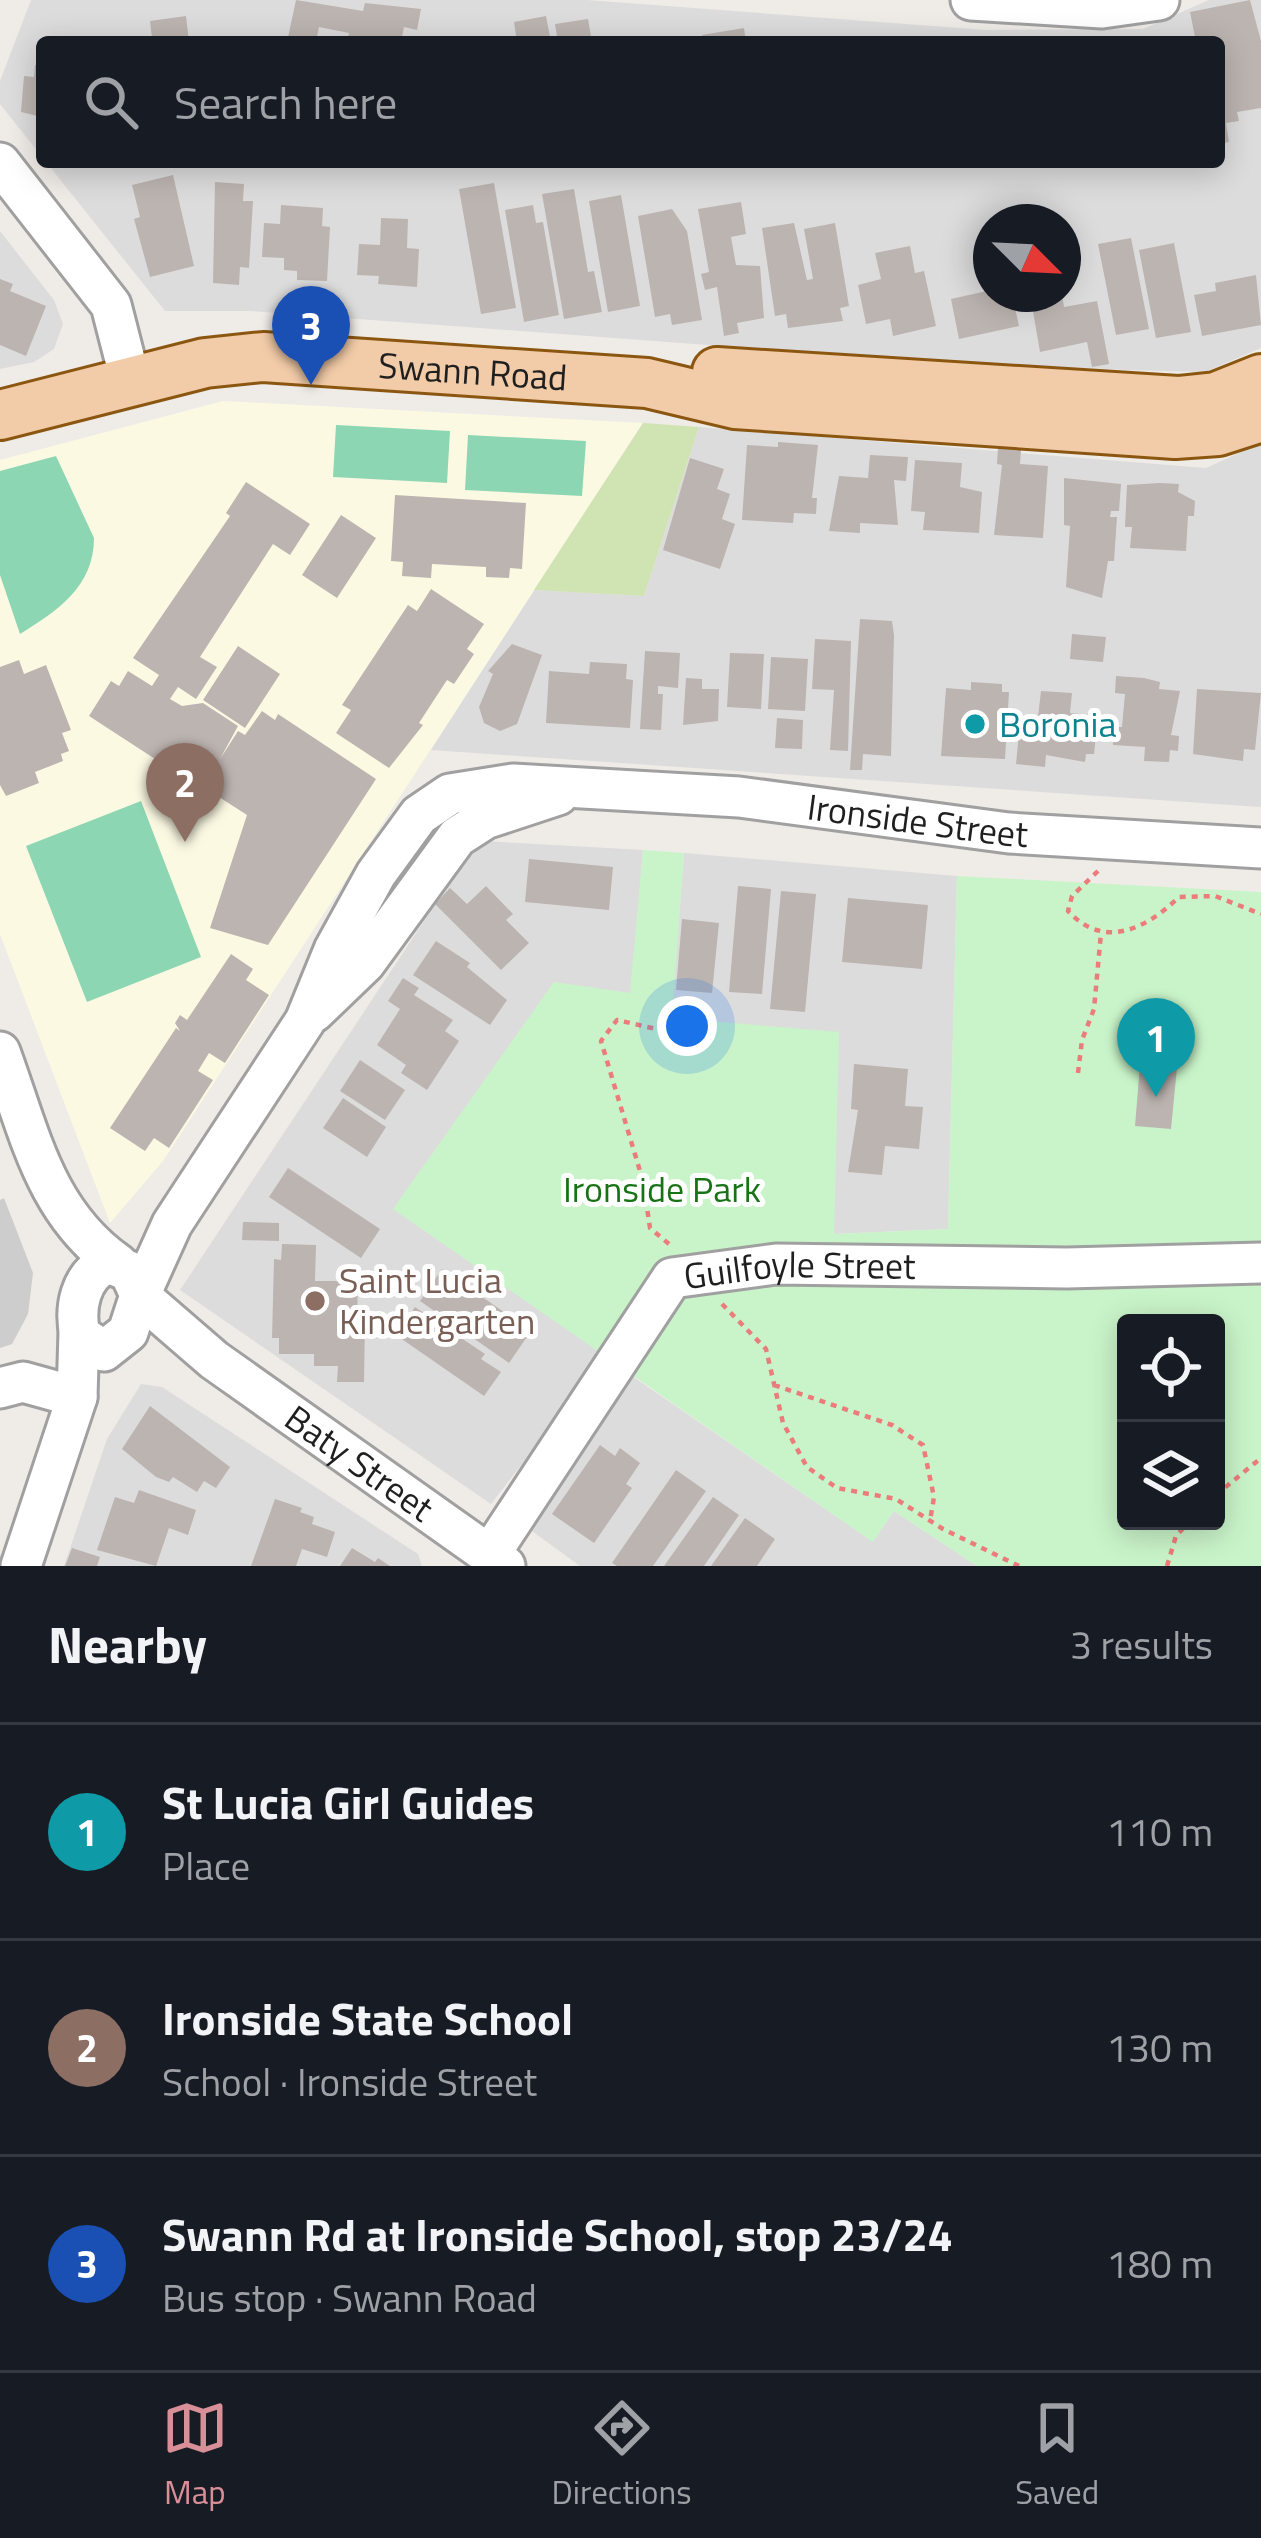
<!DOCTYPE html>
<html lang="en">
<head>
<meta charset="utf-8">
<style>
	body { margin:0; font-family:"Titillium Web",sans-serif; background:#20242c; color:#f1f3f6 }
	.controls { position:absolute; right:36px; bottom:36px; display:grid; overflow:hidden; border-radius:12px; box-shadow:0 6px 30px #0003 }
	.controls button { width:108px; height:108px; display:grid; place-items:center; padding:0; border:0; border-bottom:3px solid #363941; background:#171b24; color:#f1f3f6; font:60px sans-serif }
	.compass { position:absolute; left:973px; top:204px; width:108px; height:108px; border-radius:50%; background:#171b24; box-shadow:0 6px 30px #0003; rotate:114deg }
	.you { position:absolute; left:687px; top:1026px; width:42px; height:42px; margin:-30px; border:9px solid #fff; border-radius:50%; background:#1a73e8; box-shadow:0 0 0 18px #1a73e833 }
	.badge { display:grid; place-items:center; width:78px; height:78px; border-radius:50%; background:#d88f98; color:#fff; font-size:39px; font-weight:700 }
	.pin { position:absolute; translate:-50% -99px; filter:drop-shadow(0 3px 6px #0008) }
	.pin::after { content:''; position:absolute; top:63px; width:42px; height:36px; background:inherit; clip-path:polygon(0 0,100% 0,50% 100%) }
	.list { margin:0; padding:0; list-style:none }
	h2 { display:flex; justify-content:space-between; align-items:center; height:156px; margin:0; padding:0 48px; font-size:51px }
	h2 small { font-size:39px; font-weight:400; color:#9ea1a6 }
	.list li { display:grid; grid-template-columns:78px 1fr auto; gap:36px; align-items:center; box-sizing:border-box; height:216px; padding:0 48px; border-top:3px solid #363941 }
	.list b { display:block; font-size:45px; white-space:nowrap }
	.list p { margin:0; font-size:39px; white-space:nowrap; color:#9ea1a6 }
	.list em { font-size:39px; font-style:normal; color:#9ea1a6 }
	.icon { flex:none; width:66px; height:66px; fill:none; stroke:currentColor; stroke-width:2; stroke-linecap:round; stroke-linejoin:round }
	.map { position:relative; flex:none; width:1261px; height:1566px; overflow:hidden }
	.search { position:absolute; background:#171b24; box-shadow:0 6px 30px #0003; left:36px; right:36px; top:36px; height:132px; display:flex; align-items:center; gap:30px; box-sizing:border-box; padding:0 42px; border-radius:12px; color:#9ea1a6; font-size:45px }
	.sheet { height:804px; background:#171b24 }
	nav { display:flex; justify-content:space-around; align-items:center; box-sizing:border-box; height:168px; border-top:3px solid #363941; background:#171b24; font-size:33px; color:#9ea1a6 }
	nav a { display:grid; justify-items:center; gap:6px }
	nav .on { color:#d88f98 }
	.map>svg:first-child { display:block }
	.residential { fill:#dddcdd; fill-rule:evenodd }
	.education { fill:#fcf9e3 }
	.religious { fill:#cdcdcd }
	.grass { fill:#cfe4b2 }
	.park { fill:#c9f4c9; fill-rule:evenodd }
	.pitch { fill:#8dd6b3 }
	.building { fill:#bcb4b0 }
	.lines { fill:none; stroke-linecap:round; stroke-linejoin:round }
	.minor-casing { stroke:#a0a0a0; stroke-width:45 }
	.major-casing { stroke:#8b5710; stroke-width:54 }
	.path { stroke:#eb7c7b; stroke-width:4.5; stroke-dasharray:6 6; stroke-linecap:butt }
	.minor { stroke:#fff; stroke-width:39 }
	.major { stroke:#f2cba8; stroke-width:48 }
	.culture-dot { fill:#0f9aa8; stroke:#fff; stroke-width:4.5 }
	.education-dot { fill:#8d6e63; stroke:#fff; stroke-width:4.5 }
	.labels { text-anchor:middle; stroke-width:10; stroke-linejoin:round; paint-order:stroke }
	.street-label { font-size:36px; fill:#1f1f1f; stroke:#fff }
	.culture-label { font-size:36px; fill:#0d838f; stroke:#fff; text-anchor:start }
	.park-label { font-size:36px; fill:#187317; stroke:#fff }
	.education-label { font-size:36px; fill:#785e54; stroke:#fff; text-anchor:start }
</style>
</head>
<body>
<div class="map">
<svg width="1261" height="1566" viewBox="0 0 1261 1566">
	<rect width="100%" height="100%" fill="#efebe7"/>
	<path class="residential" d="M31 0H587L985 30 1143 29 1209 0H1261V348L1205 372 1127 370 895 359 252 311H165L46 162H1219V42H42V157L0 104V81ZM991 222H1063V294H991Z
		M0 231 54 300 63 324 54 349 34 362 0 369Z
		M699 427 1206 468 1261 443V807L431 750 534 590 644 596Z
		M483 841 643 850 604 1357 491 1504 180 1290 471 850Z
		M684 853 957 876 948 1229 833 1234 671 1019Z
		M629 1374 872 1541 894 1511 977 1566H580L525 1526Z
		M141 1384 162 1387 418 1554 422 1566H64L107 1439Z"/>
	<path class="education" d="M223 401 643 423 163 1161 110 1223 0 934V460Z"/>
	<path class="religious" d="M4 1198 33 1273 28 1314 12 1344 0 1348V1200Z"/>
	<path class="grass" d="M643 423 699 427 644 596 534 590Z"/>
	<path class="park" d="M643 850 684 853 672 1018 839 1032 834 1234 948 1229 957 876 1261 892V1566H977L894 1511 873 1542 393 1209 554 982 630 993ZM1126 1323H1216V1521H1126Z"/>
	<path class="pitch" d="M336 425 450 431 447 483 333 477Z
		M468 435 586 441 582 496 465 490Z
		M56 456 94 538C94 587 57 611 20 634L0 575V471Z
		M141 801 201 957 87 1002 26 846Z"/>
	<path class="building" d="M296 0 363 11 365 3 421 9 417 30 404 27 401 42H352L347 41 349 33 319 27 316 42H287Z
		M1250 0 1261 41V108L1237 112 1239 121 1226 123 1229 142 1219 144V42H1196L1190 12Z
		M186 16 189 42 152 38 150 21Z
		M546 16 551 42H517L514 22Z
		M588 19 592 42H558L555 24Z
		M744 28 746 42H703L702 35Z
		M35 65 42 66V117L21 112 24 76 34 77Z
		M173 175 194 266 150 277 134 219 140 217 132 185Z
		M215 182 244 184 243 201H253L249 268 240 267 239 285 213 283Z
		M494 183 516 308 481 314 459 189Z
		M574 189 588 272 594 271 602 312 564 319 542 194Z
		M621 195 640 306 608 312 589 201Z
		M741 202 746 234 731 237 736 265 760 266 764 318 737 323 739 333 724 336 717 287 705 290 701 274 709 272 698 209Z
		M281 205 323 208 322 226 330 227 327 281 297 280V271L284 270V258L262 257 264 223 280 224Z
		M533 205 536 223 543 222 559 315 524 322 505 210Z
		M672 209 687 231 702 320 672 325 670 314 655 317 638 216Z
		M381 218 408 219 407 248 419 249 417 287 378 284 379 276 357 275 359 244 380 245Z
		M794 223 807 280 813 279 804 229 835 223 849 306 840 308 843 321 788 328 786 314 775 316 762 228Z
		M1131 238 1149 329 1116 335 1098 244Z
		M1174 243 1191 332 1156 338 1139 250Z
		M910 246 915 273 924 271 936 326 893 336 890 319 866 324 858 285 881 279 875 253Z
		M1256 275 1261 325 1202 336 1194 295 1216 291 1215 283Z
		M0 279 13 284 10 291 46 306 26 356 0 345Z
		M991 290 1012 294 1019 326 959 339 951 299Z
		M1030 294H1062L1064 307 1097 301 1109 364 1092 367 1087 342 1040 352Z
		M778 442 818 445 812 498H817L816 514 794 513 793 523 742 520 747 445 778 447Z
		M998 448 1021 450 1020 464 1048 466 1043 538 994 535 1002 465 997 464Z
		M870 455 908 457 906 481 894 480 898 525 860 523V533L829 531 839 476 868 478Z
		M690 458 724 469 717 489 730 494 722 519 735 524 720 569 663 550Z
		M915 460 962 463 960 487 982 492 979 533 923 530 925 512 911 511Z
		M1064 478 1121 484 1119 511H1111L1110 517H1117L1114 561H1108L1102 598 1066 587 1070 526 1064 525Z
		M246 482 310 524 290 555 273 544 200 657 217 667 196 699 178 687 170 699 182 706 203 703 238 726 220 759 238 731 245 735 262 711 275 720 278 714 376 779 268 945 210 928 247 815 205 788 200 795 189 788 192 783 89 716 111 681 119 686 128 671 152 686 159 675 133 658 230 516 226 513Z
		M1160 483 1179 484 1178 492 1195 501 1194 516H1188L1186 551 1130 548 1132 527H1125L1127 485Z
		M395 495 526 503 522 569 510 568 509 578 486 577V567L432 564 431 578 402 576 403 562 391 561Z
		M341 515 376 538 337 598 302 575Z
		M431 589 484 624 467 649 474 654 454 684 447 680 419 723 423 725 389 768 336 733 351 710 342 705 408 605 417 611Z
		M860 619 892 621 894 635 891 756 863 754 862 770H850Z
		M1072 634 1106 637 1103 662 1070 659Z
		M815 639 851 641 848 751 830 750 834 690 812 689Z
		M512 644 542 655 517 724 500 731 484 723 479 707 493 674 488 671Z
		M238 646 280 674 245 728 203 700Z
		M645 651 680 653 678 688 658 686V694H663L661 730 640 729Z
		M730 653 764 654 761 709 727 707Z
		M771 657 808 659 805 711 768 709Z
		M19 660 24 674 46 665 71 730 62 733 69 751 61 754 63 761 35 772 39 783 6 796 0 785V667Z
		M590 662 627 664 626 679 633 680 630 728 546 723 549 671 589 674Z
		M1116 676 1144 678 1160 682 1159 689 1180 691 1171 735 1179 736 1178 751 1170 750 1169 762 1144 761 1145 747 1113 745 1114 727H1122L1125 694 1115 693Z
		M686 678 702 679V689H719L718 721 683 725Z
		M971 682 1002 684V692H1009L1005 759 941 756 946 688 971 690Z
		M1197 689 1261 693 1255 750 1244 749 1243 761 1193 754Z
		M1041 691 1072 693 1070 713 1098 716 1094 754H1086L1085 762 1046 755 1045 767 1016 764 1019 733 1036 734Z
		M777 718 803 720 802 749 775 748Z
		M529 859 613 867 609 910 525 902Z
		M486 886 513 914 506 920 529 943 501 970 435 904 450 888 467 904Z
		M738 886 771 889 762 994 729 992Z
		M781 891 816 894 805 1012 770 1009Z
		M848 898 928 905 922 969 842 962Z
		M682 919 719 923 712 993 676 990Z
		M436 941 470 963 467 967 507 1000 490 1025 413 975Z
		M231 954 253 969 246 980 269 995 225 1063 209 1053 198 1071 213 1080 169 1148 154 1138 145 1151 110 1128 176 1028 180 1031 175 1023 180 1015 187 1020Z
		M403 978 419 988 414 995 453 1020 445 1031 459 1041 427 1090 401 1073 406 1065 377 1045 400 1009 388 1001Z
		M360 1060 405 1090 385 1120 340 1091Z
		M854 1064 908 1069 905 1106 923 1107 919 1149 885 1146 882 1175 848 1172 858 1110 851 1109Z
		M1140 1065 1177 1068 1171 1129 1135 1126Z
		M343 1098 386 1127 367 1157 323 1128Z
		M288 1168 380 1229 361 1258 269 1197Z
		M243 1222 279 1223V1241L242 1240Z
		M282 1244 316 1245 315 1281H358L357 1321H365L364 1382H337L338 1366H314V1354H279V1338H272L274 1259 281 1260Z
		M442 1269 531 1331 509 1363 420 1301Z
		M415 1307 485 1354 481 1359 501 1372 484 1396 396 1335Z
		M150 1406 230 1467 216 1488 204 1481 197 1492 173 1477 169 1482 156 1477 122 1449Z
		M600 1445 615 1456 620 1448 640 1463 626 1484 632 1488 594 1543 552 1514Z
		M676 1470 706 1491 653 1566H617L612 1563Z
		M139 1490 196 1510 188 1535 169 1528 156 1566 97 1550 115 1497 134 1503Z
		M713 1497 739 1515 704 1566H664Z
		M275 1499 302 1508 300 1512 314 1517 312 1524 335 1532 327 1557 302 1549 296 1566H251Z
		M745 1518 775 1539 757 1566H711Z
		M72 1548 100 1557 97 1566H65Z
		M352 1548 375 1562 378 1558 390 1566H340Z"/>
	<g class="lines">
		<defs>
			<g id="minor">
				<path d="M971 0 1102 8 1159 0"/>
				<path d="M0 163 111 305 131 383"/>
				<path d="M314 1012 365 963 457 837 485 819 558 795"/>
				<path d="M0 1052C30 1133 44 1212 118 1264"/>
				<path d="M107 1263 129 1271 140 1295 128 1332 104 1351 80 1335C74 1308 80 1276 107 1263Z"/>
				<path id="s1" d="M140 1295 172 1224 305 1021 334 950 376 874 419 815 450 794 513 784 739 797 1009 833 1261 848"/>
				<path id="s2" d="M140 1296 214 1360 505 1566"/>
				<path d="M0 1388 23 1382 77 1397"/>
				<path id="s3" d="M490 1554 672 1278 776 1264 1067 1268 1261 1263"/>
				<path d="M21 1566 77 1397 79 1331"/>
			</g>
			<g id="major">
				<path d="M717 372 1178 401 1216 397 1261 379"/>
				<path id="s4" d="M0 415 205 363 263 357 647 383 735 404 1175 434 1218 431 1261 417"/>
			</g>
		</defs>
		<use href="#minor" class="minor-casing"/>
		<use href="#major" class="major-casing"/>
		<path class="path" d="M1098 871 1072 896 1068 911C1104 950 1146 929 1179 897L1215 896 1261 914
			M1078 1073 1082 1040 1094 1009 1101 933
			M669 1244 650 1228 643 1181 601 1041 617 1020 713 1042
			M722 1304 766 1349 783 1423 807 1467 837 1488 896 1499 943 1529 1019 1566
			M774 1385 892 1425 923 1445 934 1497 930 1521
			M1216 1495 1261 1458
			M1167 1566 1176 1536 1190 1521"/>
		<use href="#minor" class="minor"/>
		<use href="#major" class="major"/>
	</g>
	<circle class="culture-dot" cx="975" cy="724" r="12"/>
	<circle class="education-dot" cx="315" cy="1301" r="12"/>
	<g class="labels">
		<g class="street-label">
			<text dy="13" stroke="none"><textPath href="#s4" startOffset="480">Swann Road</textPath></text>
			<text dy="13" stroke="none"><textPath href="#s1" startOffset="1065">Ironside Street</textPath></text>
			<text dy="13" stroke="none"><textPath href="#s3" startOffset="459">Guilfoyle Street</textPath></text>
			<text dy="13" stroke="none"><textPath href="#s2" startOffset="276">Baty Street</textPath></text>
		</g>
		<g class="culture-label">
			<text x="999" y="737">Boronia</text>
		</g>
		<g class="park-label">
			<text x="662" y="1202">Ironside Park</text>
		</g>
		<g class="education-label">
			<text x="339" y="1293">Saint Lucia<tspan x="339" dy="41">Kindergarten</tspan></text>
		</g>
	</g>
</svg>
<div class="controls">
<button><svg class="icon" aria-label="locate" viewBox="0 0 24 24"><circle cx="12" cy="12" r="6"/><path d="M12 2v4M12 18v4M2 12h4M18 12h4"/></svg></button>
<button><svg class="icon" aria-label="layers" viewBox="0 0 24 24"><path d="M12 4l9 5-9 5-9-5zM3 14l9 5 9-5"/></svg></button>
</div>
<svg class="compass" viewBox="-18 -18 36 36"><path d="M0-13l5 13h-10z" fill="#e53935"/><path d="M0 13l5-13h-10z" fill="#9ea1a6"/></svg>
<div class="you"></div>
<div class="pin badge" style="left:1156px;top:1097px;background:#0f9aa8">1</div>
<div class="pin badge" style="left:185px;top:842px;background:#8d6e63">2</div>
<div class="pin badge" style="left:311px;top:385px;background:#1a4fb4">3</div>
<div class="search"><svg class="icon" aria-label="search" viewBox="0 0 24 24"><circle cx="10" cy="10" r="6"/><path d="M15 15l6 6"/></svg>Search here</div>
</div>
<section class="sheet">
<h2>Nearby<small>3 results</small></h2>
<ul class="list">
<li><span class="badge" style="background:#0f9aa8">1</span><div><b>St Lucia Girl Guides</b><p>Place</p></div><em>110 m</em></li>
<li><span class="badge" style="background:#8d6e63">2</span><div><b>Ironside State School</b><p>School · Ironside Street</p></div><em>130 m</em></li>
<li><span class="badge" style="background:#1a4fb4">3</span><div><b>Swann Rd at Ironside School, stop 23/24</b><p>Bus stop · Swann Road</p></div><em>180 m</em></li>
</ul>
</section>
<nav>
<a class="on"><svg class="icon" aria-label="map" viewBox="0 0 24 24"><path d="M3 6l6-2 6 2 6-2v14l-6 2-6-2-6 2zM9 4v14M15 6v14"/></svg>Map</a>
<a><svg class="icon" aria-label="directions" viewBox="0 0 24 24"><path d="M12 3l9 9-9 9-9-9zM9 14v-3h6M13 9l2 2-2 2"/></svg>Directions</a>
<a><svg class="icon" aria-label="saved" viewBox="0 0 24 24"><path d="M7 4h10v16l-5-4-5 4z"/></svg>Saved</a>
</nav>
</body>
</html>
